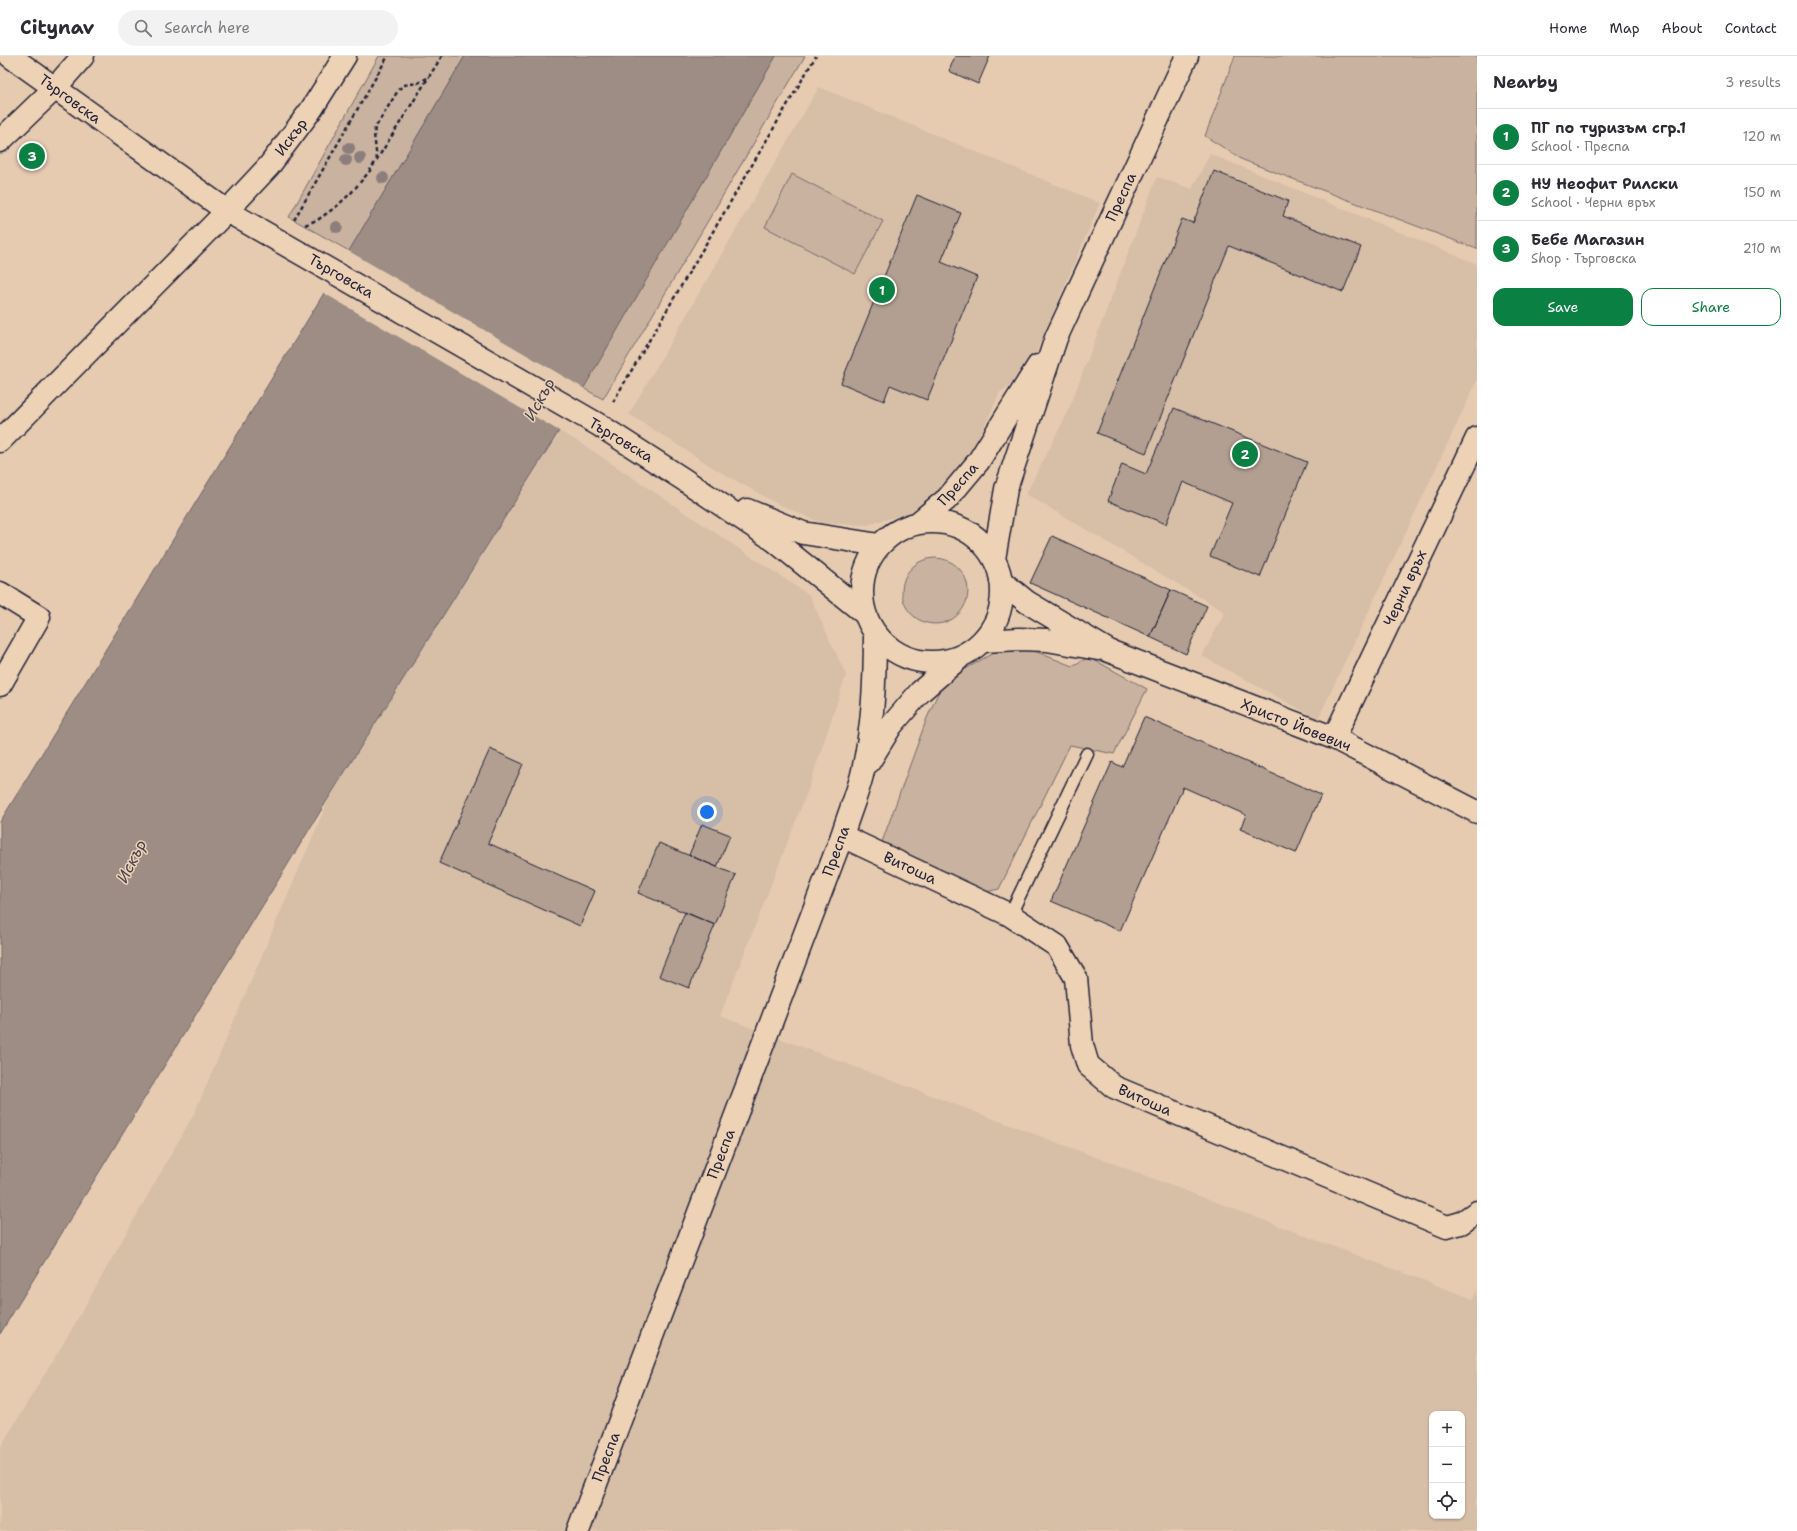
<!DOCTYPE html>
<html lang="en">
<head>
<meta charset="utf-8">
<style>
	body { margin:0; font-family:"Shantell Sans",sans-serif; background:#f2f2f3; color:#2b2b33 }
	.controls { position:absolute; right:12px; bottom:12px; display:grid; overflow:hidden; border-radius:8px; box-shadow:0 1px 3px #0004 }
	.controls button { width:36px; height:36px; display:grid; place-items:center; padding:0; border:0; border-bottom:1px solid #e1e1e2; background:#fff; color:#2b2b33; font:20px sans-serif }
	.you { position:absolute; left:707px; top:756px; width:14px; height:14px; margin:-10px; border:3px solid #fff; border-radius:50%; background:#1a73e8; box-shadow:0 0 0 6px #1a73e833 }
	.badge { display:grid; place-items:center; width:26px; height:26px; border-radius:50%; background:#0b8043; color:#fff; font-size:13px; font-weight:700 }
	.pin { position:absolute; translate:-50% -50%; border:2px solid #fff; box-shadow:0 1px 4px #0006 }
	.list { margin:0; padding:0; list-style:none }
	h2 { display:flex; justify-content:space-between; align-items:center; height:52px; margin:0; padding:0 16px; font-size:17px }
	h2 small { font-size:13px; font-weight:400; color:#7c7c81 }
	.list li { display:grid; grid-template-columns:26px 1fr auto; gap:12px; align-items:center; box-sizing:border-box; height:56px; padding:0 16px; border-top:1px solid #e1e1e2 }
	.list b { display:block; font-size:15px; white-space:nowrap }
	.list p { margin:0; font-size:13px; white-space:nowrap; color:#7c7c81 }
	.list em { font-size:13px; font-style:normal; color:#7c7c81 }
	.actions { display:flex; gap:8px; padding:12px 16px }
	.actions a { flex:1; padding:9px 0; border:1px solid #0b8043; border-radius:12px; text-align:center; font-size:14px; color:#0b8043 }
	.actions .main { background:#0b8043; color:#fff }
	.icon { flex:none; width:22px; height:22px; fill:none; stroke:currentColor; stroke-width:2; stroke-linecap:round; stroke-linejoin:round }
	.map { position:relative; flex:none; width:1477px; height:1475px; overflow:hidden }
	header { display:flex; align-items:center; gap:24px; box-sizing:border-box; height:56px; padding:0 20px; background:#fff; border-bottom:1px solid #e1e1e2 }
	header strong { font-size:19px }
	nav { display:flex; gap:22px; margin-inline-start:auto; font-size:14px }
	.search { width:280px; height:36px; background:#f2f2f3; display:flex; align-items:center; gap:10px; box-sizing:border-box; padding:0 14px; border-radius:22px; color:#7c7c81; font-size:15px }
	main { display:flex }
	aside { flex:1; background:#fff }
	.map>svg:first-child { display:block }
	.built { fill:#d6bea7; fill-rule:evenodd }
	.green { fill:#c9b29f; stroke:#766a6d }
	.water { fill:#9d8d85; stroke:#6c6267 }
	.pier { fill:#e6cbb0 }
	.building { fill:#b29f91; stroke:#22223b }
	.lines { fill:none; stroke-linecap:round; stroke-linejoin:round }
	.service-casing { stroke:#22223b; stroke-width:15 }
	.minor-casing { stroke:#22223b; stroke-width:25 }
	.secondary-casing { stroke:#22223b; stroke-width:25 }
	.path { stroke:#22223b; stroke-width:2.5; stroke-dasharray:4 3; stroke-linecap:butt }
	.service { stroke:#eed2b5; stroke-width:12 }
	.minor { stroke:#eed2b5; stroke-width:22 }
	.secondary { stroke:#eed2b5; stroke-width:22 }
	.tree { fill:#8c7e7b }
	.labels { text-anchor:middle; stroke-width:3; stroke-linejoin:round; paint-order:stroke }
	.street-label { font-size:15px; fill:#22223b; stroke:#eed2b5 }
	.water-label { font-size:16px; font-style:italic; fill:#474251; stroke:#eed2b5 }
</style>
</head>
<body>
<header>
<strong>Citynav</strong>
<div class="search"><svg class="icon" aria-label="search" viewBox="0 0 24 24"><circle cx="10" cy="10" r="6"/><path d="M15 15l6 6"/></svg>Search here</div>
<nav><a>Home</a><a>Map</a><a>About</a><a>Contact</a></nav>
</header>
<main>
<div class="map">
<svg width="1477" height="1475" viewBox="0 0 1477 1475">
	<rect width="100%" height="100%" fill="#e6cbb0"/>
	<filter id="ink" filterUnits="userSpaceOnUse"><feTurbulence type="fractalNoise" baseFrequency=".025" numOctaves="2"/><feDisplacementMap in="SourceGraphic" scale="8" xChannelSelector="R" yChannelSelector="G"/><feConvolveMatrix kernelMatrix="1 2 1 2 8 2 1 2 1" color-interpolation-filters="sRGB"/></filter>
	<g filter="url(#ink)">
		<path class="built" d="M819 31 1100 147 1026 320 1000 336 971 400 944 433 908 457 867 469 821 467 776 447 722 417 629 358Z
			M1210 98 1477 208V325L1318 663 1202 600 1225 556 1026 438 1067 358 1157 121 1192 133Z
			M559 375 579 386 809 539 846 619 809 731 720 960 1473 1243 1477 1234V1475H0V1392L72 1273 195 1056 331 738ZM1432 1358H1462V1460H1432Z"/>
		<path class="green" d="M379 0H465L349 195 289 161Z
			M776 0H805L603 343 583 332Z
			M1235 0H1477V193L1243 104 1205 80Z
			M792 118 883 165 855 218 765 171Z
			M902 535a33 33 0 1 1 66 0a33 33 0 1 1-66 0Z
			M1012 586 1072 610 1089 601 1147 633 1114 698 1070 689 999 833 981 837 882 786 927 662 943 626Z"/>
		<path class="water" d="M465 0H776L559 375 331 738 0 1278V766L324 237Z"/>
		<path class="pier" d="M347 194 585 333 561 376 322 236Z"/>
		<path class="building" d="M955 0H990L978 28 949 15Z
			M1214 115 1288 145 1283 160 1361 191 1343 236 1229 190 1146 397 1097 377 1182 163 1193 167Z
			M917 139 961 157 941 206 977 221 927 344 890 329 884 345 841 327Z
			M1174 352 1307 406 1260 521 1210 500 1232 447 1183 426 1166 468 1108 445 1122 408 1146 418Z
			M1052 480 1171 534 1150 581 1030 527Z
			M1171 534 1207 550 1186 598 1150 581Z
			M1144 661 1321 739 1296 797 1240 773 1246 759 1183 731 1120 875 1051 845 1112 706 1122 711Z
			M490 693 523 708 488 787 595 835 580 870 439 807Z
			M702 768 730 779 717 811 689 799Z
			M659 787 736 819 715 869 638 837Z
			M685 856 715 869 689 932 659 920Z"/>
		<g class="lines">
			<defs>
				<path id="service" d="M1010 859 1087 698"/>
				<path id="minor" d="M10 0 227 155 599 369 683 423 775 485 864 557
					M0 85 54 33 83 0
					M0 385 227 155 269 110 311 54 345 0
					M747 454 803 477 879 489
					M1001 525 1027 546 1109 595 1334 682 1477 756
					M0 537 39 561 0 629
					M983 585 1019 583 1047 584 1098 593
					M1334 682 1477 382
					M842 780 1010 859 1057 890 1076 922 1082 989 1088 1009 1114 1031 1447 1171 1461 1167 1477 1156"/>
				<path id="secondary" d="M862 536a70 70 0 1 1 140 0a70 70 0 1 1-140 0Z
					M918 467 947 443 978 406 1038 310
					M994 503 1006 433 1056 282 1187 0
					M869 706 891 670 920 636 958 603
					M578 1475 842 780C848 760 857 739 862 719 873 672 875 626 875 578"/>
			</defs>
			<use href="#service" class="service-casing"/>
			<use href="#minor" class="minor-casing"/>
			<use href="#secondary" class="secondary-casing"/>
			<path class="path" d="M377 104 374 78 375 72 399 33 404 29 418 27 429 21
				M294 164 388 0
				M305 169 319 163 337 150 351 137 369 116 442 0
				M613 346 816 0"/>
			<use href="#service" class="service"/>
			<use href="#minor" class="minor"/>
			<use href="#secondary" class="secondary"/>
		</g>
		<g class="tree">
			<circle cx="349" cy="92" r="6"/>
			<circle cx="360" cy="102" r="6"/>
			<circle cx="346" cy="104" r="6"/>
			<circle cx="383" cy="122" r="6"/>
			<circle cx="337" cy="171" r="6"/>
		</g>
	</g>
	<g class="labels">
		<g class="street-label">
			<text transform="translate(70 43) rotate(36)" y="5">Търговска</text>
			<text transform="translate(291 81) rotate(-53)" y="5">Искър</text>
			<text transform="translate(1121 141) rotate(-65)" y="5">Преспа</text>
			<text transform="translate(341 220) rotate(30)" y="5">Търговска</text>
			<text transform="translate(621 384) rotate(31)" y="5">Търговска</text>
			<text transform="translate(958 428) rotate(-48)" y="5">Преспа</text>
			<text transform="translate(1405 532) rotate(-65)" y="5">Черни връх</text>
			<text transform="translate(1296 669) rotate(22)" y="5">Христо Йовевич</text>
			<text transform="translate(836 795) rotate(-70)" y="5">Преспа</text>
			<text transform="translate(910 812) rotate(25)" y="5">Витоша</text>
			<text transform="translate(1145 1044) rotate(24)" y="5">Витоша</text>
			<text transform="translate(721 1098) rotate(-69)" y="5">Преспа</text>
			<text transform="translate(606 1401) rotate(-69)" y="5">Преспа</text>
		</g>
		<g class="water-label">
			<text transform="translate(539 343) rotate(-61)" y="6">Искър</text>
			<text transform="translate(131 805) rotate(-63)" y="6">Искър</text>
		</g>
	</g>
</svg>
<div class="controls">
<button>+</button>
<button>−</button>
<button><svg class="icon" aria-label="locate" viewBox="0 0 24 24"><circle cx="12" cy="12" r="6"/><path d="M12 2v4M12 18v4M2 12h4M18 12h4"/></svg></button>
</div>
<div class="you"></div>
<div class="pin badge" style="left:882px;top:234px">1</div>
<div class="pin badge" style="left:1245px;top:398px">2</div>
<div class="pin badge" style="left:32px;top:100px">3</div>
</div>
<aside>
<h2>Nearby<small>3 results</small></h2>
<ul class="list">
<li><span class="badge">1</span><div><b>ПГ по туризъм сгр.1</b><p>School · Преспа</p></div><em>120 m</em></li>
<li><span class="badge">2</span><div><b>НУ Неофит Рилски</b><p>School · Черни връх</p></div><em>150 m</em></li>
<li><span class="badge">3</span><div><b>Бебе Магазин</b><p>Shop · Търговска</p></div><em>210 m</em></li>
</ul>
<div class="actions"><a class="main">Save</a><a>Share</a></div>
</aside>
</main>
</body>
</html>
